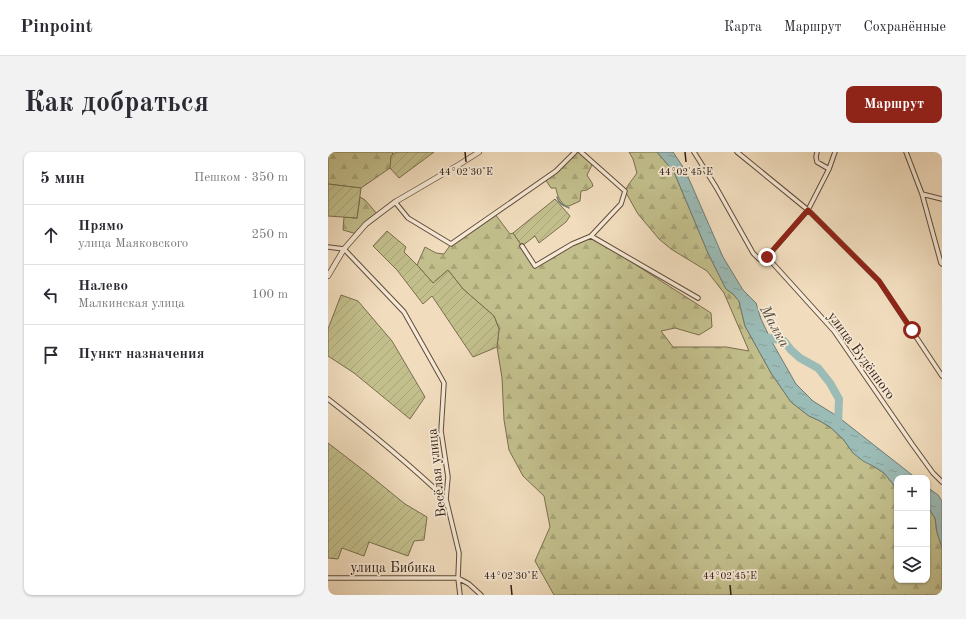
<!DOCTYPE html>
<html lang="ru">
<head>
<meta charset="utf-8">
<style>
	body { margin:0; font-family:"Old Standard TT",serif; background:#f2f2f3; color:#2b2b33 }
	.controls { position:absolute; right:12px; bottom:12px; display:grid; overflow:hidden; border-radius:8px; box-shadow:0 1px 3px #0004 }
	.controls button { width:36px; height:36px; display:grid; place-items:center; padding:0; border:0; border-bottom:1px solid #e1e1e2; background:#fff; color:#2b2b33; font:20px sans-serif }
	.stop { position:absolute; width:12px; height:12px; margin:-9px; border:3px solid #8f2418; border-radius:50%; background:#fff }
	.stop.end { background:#8f2418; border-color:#fff; box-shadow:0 1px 4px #0008 }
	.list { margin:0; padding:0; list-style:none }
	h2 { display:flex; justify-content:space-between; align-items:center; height:52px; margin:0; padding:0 16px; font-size:17px }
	h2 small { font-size:13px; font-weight:400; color:#7c7c81 }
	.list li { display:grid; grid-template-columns:26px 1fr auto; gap:12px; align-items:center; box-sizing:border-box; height:60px; padding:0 16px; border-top:1px solid #e1e1e2 }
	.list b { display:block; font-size:15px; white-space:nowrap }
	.list p { margin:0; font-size:13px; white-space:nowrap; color:#7c7c81 }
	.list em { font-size:13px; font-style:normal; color:#7c7c81 }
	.icon { flex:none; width:22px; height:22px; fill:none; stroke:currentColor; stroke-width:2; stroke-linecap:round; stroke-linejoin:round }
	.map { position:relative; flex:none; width:614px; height:443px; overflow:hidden; border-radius:8px }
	header { display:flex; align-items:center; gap:24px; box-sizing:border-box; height:56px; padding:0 20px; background:#fff; border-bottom:1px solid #e1e1e2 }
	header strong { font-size:19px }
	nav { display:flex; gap:22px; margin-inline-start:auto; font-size:14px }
	.intro { display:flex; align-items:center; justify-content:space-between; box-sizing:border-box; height:96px; padding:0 24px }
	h1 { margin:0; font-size:28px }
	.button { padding:10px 18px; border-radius:8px; background:#8f2418; color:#fff; font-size:14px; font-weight:700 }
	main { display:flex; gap:24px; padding:0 24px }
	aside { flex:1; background:#fff; border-radius:8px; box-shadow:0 1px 3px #0004 }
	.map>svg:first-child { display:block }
	.forest { fill:url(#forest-firs); stroke:#7a6e4e }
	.garden { fill:url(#garden-furrows); stroke:#7a6e4e }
	.water { fill:url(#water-ripples); stroke:#717b73 }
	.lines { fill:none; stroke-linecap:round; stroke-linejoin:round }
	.stream { stroke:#717b73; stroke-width:1.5 }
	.river { stroke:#9bbbb6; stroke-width:8 }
	.minor-casing { stroke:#614c3b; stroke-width:5.5 }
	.tertiary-casing { stroke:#614c3b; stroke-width:6 }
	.minor { stroke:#f6e9d5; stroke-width:3.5 }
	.tertiary { stroke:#f6e9d5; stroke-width:4.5 }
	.route { stroke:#8f2418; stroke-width:5 }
	.ticks { fill:none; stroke:#311c0f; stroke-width:1.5 }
	.labels { text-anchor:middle; stroke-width:3.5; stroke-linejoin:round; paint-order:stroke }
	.street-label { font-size:14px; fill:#311c0f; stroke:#f6e9d5 }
	.water-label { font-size:15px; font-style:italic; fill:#514c41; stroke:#f6e9d5 }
	.ticks-label { font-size:10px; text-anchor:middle; fill:#311c0f; stroke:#f6e9d5; stroke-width:3.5; stroke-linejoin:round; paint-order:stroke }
</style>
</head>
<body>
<header>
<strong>Pinpoint</strong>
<nav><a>Карта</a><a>Маршрут</a><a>Сохранённые</a></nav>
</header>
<div class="intro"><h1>Как добраться</h1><a class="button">Маршрут</a></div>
<main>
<aside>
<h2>5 мин<small>Пешком · 350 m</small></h2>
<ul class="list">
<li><svg class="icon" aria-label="ahead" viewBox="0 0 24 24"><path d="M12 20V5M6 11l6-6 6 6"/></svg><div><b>Прямо</b><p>улица Маяковского</p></div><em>250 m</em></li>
<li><svg class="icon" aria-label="left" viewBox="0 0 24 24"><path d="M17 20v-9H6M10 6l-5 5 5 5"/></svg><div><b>Налево</b><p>Малкинская улица</p></div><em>100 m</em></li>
<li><svg class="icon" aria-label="arrive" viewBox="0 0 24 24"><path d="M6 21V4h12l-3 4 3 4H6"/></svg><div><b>Пункт назначения</b></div></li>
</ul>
</aside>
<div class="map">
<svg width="614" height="443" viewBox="0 0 614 443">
	<defs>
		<pattern id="forest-firs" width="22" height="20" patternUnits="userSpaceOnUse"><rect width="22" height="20" fill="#c2bf8c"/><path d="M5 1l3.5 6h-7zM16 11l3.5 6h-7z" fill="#a7a478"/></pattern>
		<pattern id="garden-furrows" width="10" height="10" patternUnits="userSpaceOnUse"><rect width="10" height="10" fill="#c2bf8c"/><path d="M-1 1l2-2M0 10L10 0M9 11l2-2" fill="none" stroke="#a7a478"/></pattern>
		<pattern id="water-ripples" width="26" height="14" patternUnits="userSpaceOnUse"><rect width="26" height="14" fill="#9bbbb6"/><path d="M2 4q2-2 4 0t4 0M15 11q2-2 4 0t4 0" fill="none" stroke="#86a09b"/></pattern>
	</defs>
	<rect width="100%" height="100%" fill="#f1ddbe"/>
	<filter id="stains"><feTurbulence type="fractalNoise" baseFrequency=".005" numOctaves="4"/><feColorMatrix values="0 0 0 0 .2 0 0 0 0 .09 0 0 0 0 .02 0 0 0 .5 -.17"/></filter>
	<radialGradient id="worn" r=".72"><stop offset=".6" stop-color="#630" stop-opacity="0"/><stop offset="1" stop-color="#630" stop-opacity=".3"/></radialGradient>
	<path class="forest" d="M0 0H65L62 16 33 36 0 32Z
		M247 0H253L265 11 259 23 264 31 265 34 259 38 253 39 252 49 241 54H237C232 49 229 44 228 36H223L217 27Z
		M301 0H329L346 20 380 101 398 137 405 142 411 149 417 174 443 221 463 250 481 264 492 269 502 275 515 287 525 301 556 321 569 337V428H599V354L607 366 609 380 614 396V443H226L207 409 222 375 216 344 195 324 181 298 176 268 174 226 169 195 171 177 166 164 135 137 120 118 105 131 89 113 97 95 108 101 116 102 123 92 167 62 182 82 185 81 194 94 207 114 244 92 263 84 383 161 384 175 371 183 347 176 333 179 345 195H398L421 199 396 141 379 119 343 97 331 87 310 62 297 39C300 32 305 27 309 21L305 7Z
		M32 45 37 48 50 63 29 82 15 78 16 65 29 66Z"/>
	<path class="garden" d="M68 0H106L71 26 62 16 63 4Z
		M0 32 33 36 29 66 0 64Z
		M227 47 242 64 238 70 211 91 207 84 194 94 185 81Z
		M59 79 78 95 76 100 89 113 105 131 120 118 135 137 166 164 171 177 169 195 145 205 104 144 95 152 69 118 45 94Z
		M13 143 30 149 64 189 97 245 82 267 26 221 0 204V177Z
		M0 291 39 321 77 352 99 365 96 388 86 389 80 404 41 390 36 404 14 396 10 407 0 406Z"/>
	<path class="water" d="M329 0H345L357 18 395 105 415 138 428 151 433 167 444 190 468 232 485 249 509 264 588 326H569V337L556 321 547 315 535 309 525 301 515 287 502 275 492 269 481 264 463 250 443 221 417 174 411 149 405 142 398 137 380 101 346 20Z
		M599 335 610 343 614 349V396L609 380 607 366 599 354Z"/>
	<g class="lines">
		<path class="stream" d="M229 45C231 52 235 53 241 56"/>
		<path class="river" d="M437 186H442L456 189 463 198 472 206 490 216 502 231 511 247 510 273"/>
		<defs>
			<path id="minor" d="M253 0 297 39 293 52 263 84 370 146
				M366 0 388 35 425 101 431 107H435L439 105 506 179 584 292 605 321 614 330
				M409 0 480 58 551 129 614 224
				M489 0 488 5 489 10 501 17
				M578 0 594 42 613 111 614 112
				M594 42 614 47
				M67 50 80 66 123 92 228 19 247 0
				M194 94 207 114 244 92 263 84
				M0 95 16 97 76 160 116 231 113 279 120 325 118 347 131 401 130 426 141 432 153 443
				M439 105 480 58 501 17 507 0
				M0 247C41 279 80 311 118 347
				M0 426H130L132 443"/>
			<path id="tertiary" d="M0 124 16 97 38 72 67 50 132 12 151 0"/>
		</defs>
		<use href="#minor" class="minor-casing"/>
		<use href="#tertiary" class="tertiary-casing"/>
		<use href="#minor" class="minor"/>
		<use href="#tertiary" class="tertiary"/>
	</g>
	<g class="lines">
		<path class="route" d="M439 105 480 58 551 129 584 178"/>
	</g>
	<path class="ticks" d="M137 0 138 10M357 0 358 10M183 433 184 443M402 433 403 443"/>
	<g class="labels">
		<g class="street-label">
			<text transform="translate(534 203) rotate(54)" y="5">улица Будённого</text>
			<text transform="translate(108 321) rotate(-96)" y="5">Весёлая улица</text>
			<text x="65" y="420">улица Бибика</text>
		</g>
		<g class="water-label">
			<text transform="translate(447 174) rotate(61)" y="5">Малка</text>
		</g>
	</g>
	<g class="ticks-label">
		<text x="138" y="23">44°02'30"E</text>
		<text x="358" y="23">44°02'45"E</text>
		<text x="183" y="427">44°02'30"E</text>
		<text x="402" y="427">44°02'45"E</text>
	</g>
	<rect width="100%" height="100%" filter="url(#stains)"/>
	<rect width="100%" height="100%" fill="url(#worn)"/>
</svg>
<div class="controls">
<button>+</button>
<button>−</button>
<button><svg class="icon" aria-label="layers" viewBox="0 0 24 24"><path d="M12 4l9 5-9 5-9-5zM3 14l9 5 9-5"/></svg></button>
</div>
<div class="stop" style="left:584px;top:178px"></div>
<div class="stop end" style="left:439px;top:105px"></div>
</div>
</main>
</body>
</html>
